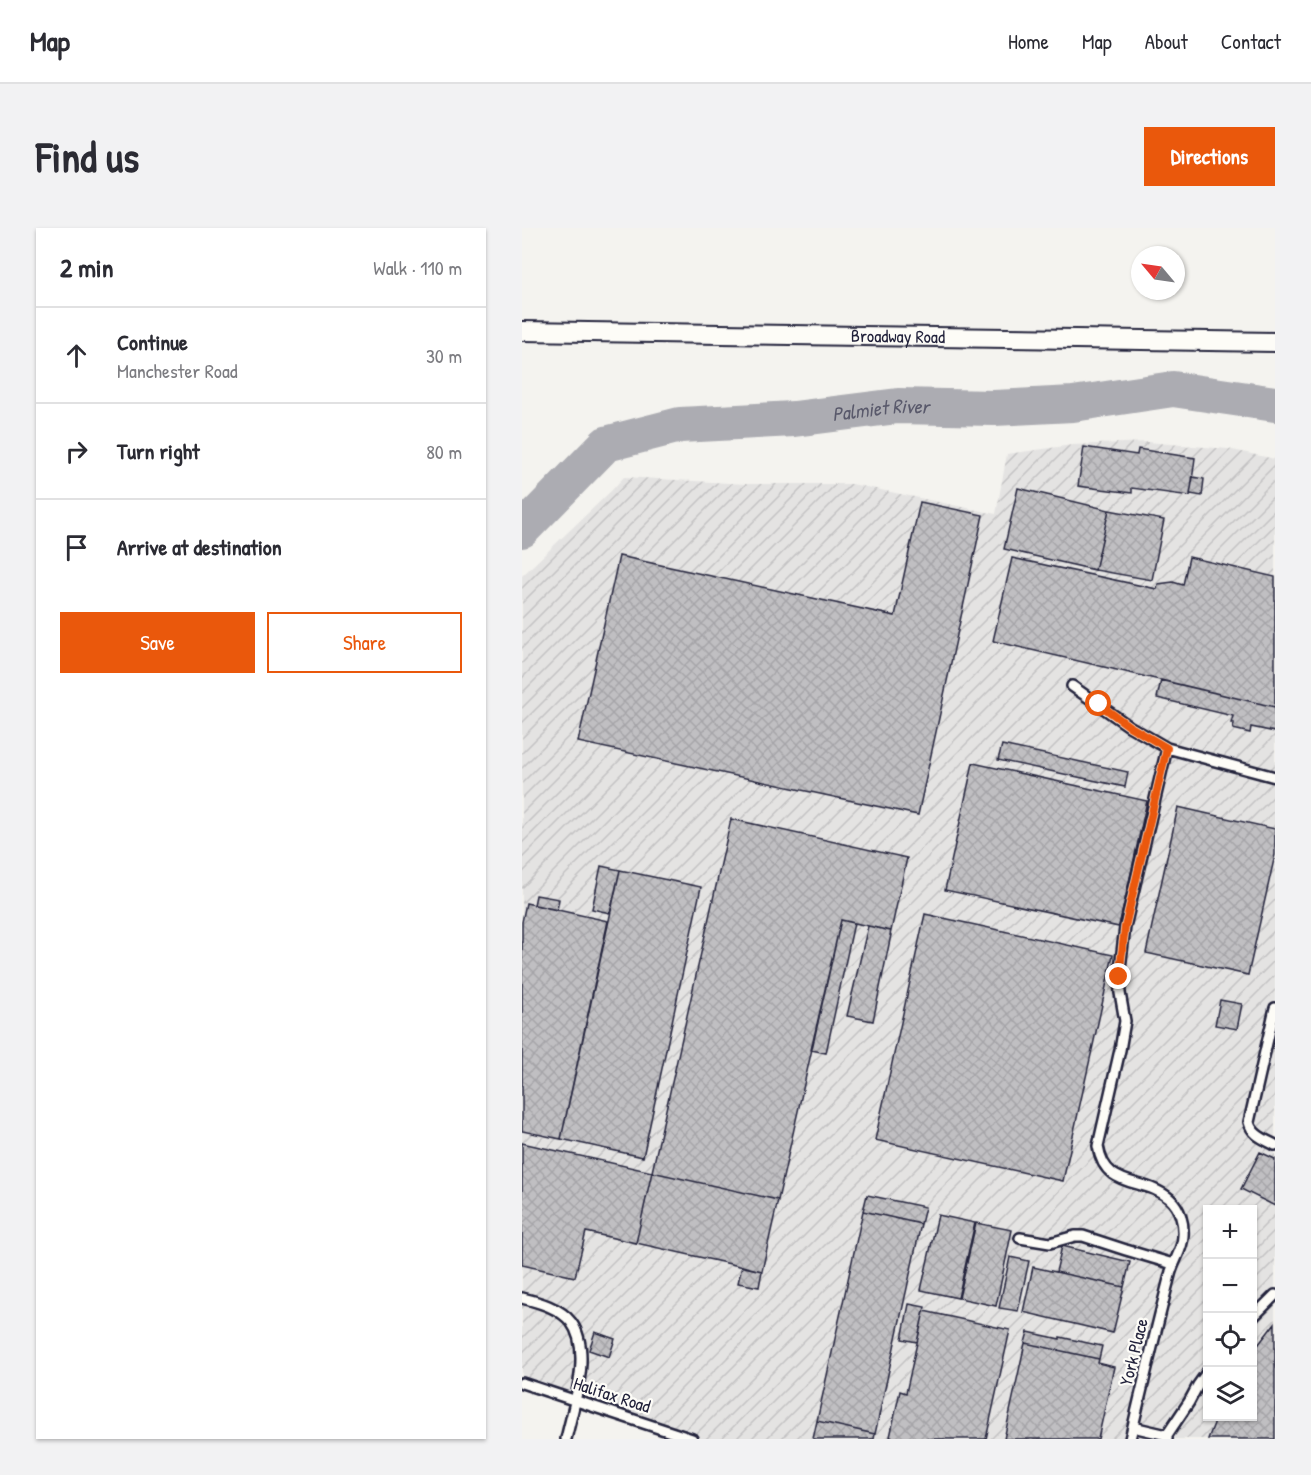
<!DOCTYPE html>
<html lang="en">
<head>
<meta charset="utf-8">
<style>
	body { margin:0; font-family:"Patrick Hand",sans-serif; background:#f2f2f3; color:#2b2b33 }
	.controls { position:absolute; right:18px; bottom:18px; display:grid; overflow:hidden; border-radius:0px; box-shadow:0 2px 4px #0004 }
	.controls button { width:54px; height:54px; display:grid; place-items:center; padding:0; border:0; border-bottom:2px solid #e1e1e2; background:#fff; color:#2b2b33; font:30px sans-serif }
	.compass { position:absolute; left:609px; top:18px; width:54px; height:54px; border-radius:50%; background:#fff; box-shadow:0 2px 4px #0004; rotate:299deg }
	.stop { position:absolute; width:18px; height:18px; margin:-14px; border:4px solid #ea580c; border-radius:50%; background:#fff }
	.stop.end { background:#ea580c; border-color:#fff; box-shadow:0 2px 6px #0008 }
	.list { margin:0; padding:0; list-style:none }
	h2 { display:flex; justify-content:space-between; align-items:center; height:78px; margin:0; padding:0 24px; font-size:26px }
	h2 small { font-size:20px; font-weight:400; color:#7c7c81 }
	.list li { display:grid; grid-template-columns:39px 1fr auto; gap:18px; align-items:center; box-sizing:border-box; height:96px; padding:0 24px; border-top:2px solid #e1e1e2 }
	.list b { display:block; font-size:22px; white-space:nowrap }
	.list p { margin:0; font-size:20px; white-space:nowrap; color:#7c7c81 }
	.list em { font-size:20px; font-style:normal; color:#7c7c81 }
	.actions { display:flex; gap:12px; padding:18px 24px }
	.actions a { flex:1; padding:14px 0; border:2px solid #ea580c; border-radius:0px; text-align:center; font-size:21px; color:#ea580c }
	.actions .main { background:#ea580c; color:#fff }
	.icon { flex:none; width:33px; height:33px; fill:none; stroke:currentColor; stroke-width:2; stroke-linecap:round; stroke-linejoin:round }
	.map { position:relative; flex:none; width:753px; height:1211px; overflow:hidden; border-radius:0px }
	header { display:flex; align-items:center; gap:36px; box-sizing:border-box; height:84px; padding:0 30px; background:#fff; border-bottom:2px solid #e1e1e2 }
	header strong { font-size:28px }
	nav { display:flex; gap:33px; margin-inline-start:auto; font-size:21px }
	.intro { display:flex; align-items:center; justify-content:space-between; box-sizing:border-box; height:144px; padding:0 36px }
	h1 { margin:0; font-size:42px }
	.button { padding:15px 27px; border-radius:0px; background:#ea580c; color:#fff; font-size:21px; font-weight:700 }
	main { display:flex; gap:36px; padding:0 36px }
	aside { flex:1; background:#fff; border-radius:0px; box-shadow:0 2px 4px #0004 }
	.map>svg:first-child { display:block }
	.industrial { fill:url(#industrial-furrows); fill-rule:evenodd }
	.lines { fill:none; stroke-linecap:round; stroke-linejoin:round }
	.river { stroke:#acacb2; stroke-width:36 }
	.building { fill:url(#building-cross-hatch); stroke:#22223b; stroke-width:1.5 }
	.lane-casing { stroke:#22223b; stroke-width:14 }
	.street-casing { stroke:#22223b; stroke-width:22 }
	.lane { stroke:#fdfcf7; stroke-width:9 }
	.street { stroke:#fdfcf7; stroke-width:18 }
	.route { stroke:#ea580c; stroke-width:8 }
	.labels { text-anchor:middle; stroke-width:4.5; stroke-linejoin:round; paint-order:stroke }
	.street-label { font-size:18px; fill:#22223b; stroke:#fdfcf7 }
	.water-label { font-size:20px; font-style:italic; fill:#59596b; stroke:#fdfcf7 }
</style>
</head>
<body>
<header>
<strong>Map</strong>
<nav><a>Home</a><a>Map</a><a>About</a><a>Contact</a></nav>
</header>
<div class="intro"><h1>Find us</h1><a class="button">Directions</a></div>
<main>
<aside>
<h2>2 min<small>Walk · 110 m</small></h2>
<ul class="list">
<li><svg class="icon" aria-label="ahead" viewBox="0 0 24 24"><path d="M12 20V5M6 11l6-6 6 6"/></svg><div><b>Continue</b><p>Manchester Road</p></div><em>30 m</em></li>
<li><svg class="icon" aria-label="right" viewBox="0 0 24 24"><path d="M7 20v-9h11M14 6l5 5-5 5"/></svg><div><b>Turn right</b></div><em>80 m</em></li>
<li><svg class="icon" aria-label="arrive" viewBox="0 0 24 24"><path d="M6 21V4h12l-3 4 3 4H6"/></svg><div><b>Arrive at destination</b></div></li>
</ul>
<div class="actions"><a class="main">Save</a><a>Share</a></div>
</aside>
<div class="map">
<svg width="753" height="1211" viewBox="0 0 753 1211">
	<defs>
		<pattern id="industrial-furrows" width="10" height="10" patternUnits="userSpaceOnUse" patternTransform="scale(1.5)"><rect width="10" height="10" fill="#e4e3e2"/><path d="M-1 1l2-2M0 10L10 0M9 11l2-2" fill="none" stroke="#c3c2c3"/></pattern>
		<pattern id="building-cross-hatch" width="8" height="8" patternUnits="userSpaceOnUse" patternTransform="scale(1.5)"><rect width="8" height="8" fill="#c0bfc2"/><path d="M0 0l8 8M0 8l8-8" fill="none" stroke="#a5a4a8"/></pattern>
	</defs>
	<rect width="100%" height="100%" fill="#f4f3ef"/>
	<filter id="ink" filterUnits="userSpaceOnUse"><feTurbulence type="fractalNoise" baseFrequency=".0167" numOctaves="2"/><feDisplacementMap in="SourceGraphic" scale="12" xChannelSelector="R" yChannelSelector="G"/><feConvolveMatrix kernelMatrix="1 2 1 2 8 2 1 2 1" color-interpolation-filters="sRGB"/></filter>
	<g filter="url(#ink)">
		<path class="industrial" d="M625 214 706 221 753 231V1211H166L0 1157V348L89 263 102 249 224 256H330L474 286 485 226 550 217ZM686 982H730V1188H686Z"/>
		<g class="lines">
			<path class="river" id="s1" d="M0 302 84 216 158 197 272 191 376 178 472 180 551 176 651 161 753 176"/>
		</g>
		<path class="building" d="M562 219 615 227 616 221 673 230 668 268 610 260V265L556 258Z
			M671 249 682 251 680 268 668 266Z
			M496 260 587 282 573 342 482 321Z
			M398 274 461 287 396 587 56 514 97 328 373 388Z
			M587 282 642 292 630 352 573 342Z
			M667 329 753 349V479L471 413 490 330 635 361 636 356 651 354 661 357Z
			M639 452 753 479V504L729 499 728 505 711 501 712 495H709L711 488 635 470Z
			M480 517 606 544 603 559 476 532Z
			M451 535 625 573 597 699 423 662Z
			M656 579 753 601V627L726 747 624 725Z
			M209 591 385 630 369 703 319 692 256 972 130 944Z
			M79 638 98 642 88 685 70 681Z
			M98 642 179 659 121 929 39 911Z
			M14 667 37 671 35 682 12 677Z
			M4 675 86 693 39 911 0 903V694Z
			M403 686 591 727 541 953 353 912Z
			M319 692 332 695 304 825 289 822Z
			M346 698 369 703 368 707H369L351 793 325 788Z
			M698 772 720 776 715 801 693 797Z
			M0 915 130 944 114 1015 64 1004 53 1049 0 1037Z
			M738 924 753 931V978L719 961Z
			M130 944 256 972 240 1043 114 1015Z
			M345 967 403 979 399 996 341 983Z
			M341 983 399 996 353 1206 295 1193Z
			M416 987 453 995 436 1070 399 1062Z
			M454 995 490 1002 474 1078 437 1070Z
			M540 1018 608 1034 602 1059 534 1044Z
			M488 1029 507 1033 496 1083 477 1080Z
			M220 1038 240 1043 237 1059 216 1055Z
			M511 1039 602 1059 591 1105 501 1084Z
			M387 1076 403 1079 395 1114 380 1111Z
			M402 1083 488 1102 464 1211H376L368 1209 378 1163 384 1165Z
			M753 1095V1211H686L695 1188H730V1125Z
			M73 1104 93 1111 87 1129 67 1122Z
			M506 1104 538 1111V1109L580 1118 577 1131 503 1115Z
			M503 1115 577 1131 576 1135 592 1139 576 1211H482Z
			M295 1193 353 1206 352 1211H291Z"/>
		<g class="lines">
			<defs>
				<path id="lane" d="M550 458 607 498 645 520 753 549
					M753 780 727 894C730 907 742 911 753 917
					M498 1010 528 1015 553 1008H561L604 1022 651 1036
					M0 1070C17 1074 38 1080 49 1094 71 1123 51 1179 44 1211
					M730 1090 753 1067
					M0 1155 170 1211
					M611 1199 645 1207
					M608 1211C621 1156 634 1101 648 1047 651 1034 661 1021 661 1008 662 995 658 980 648 971 622 948 583 963 576 918L598 822 603 793 598 765 597 749 603 699 645 520
					M645 1211V1207L667 1174 676 1157 686 1143"/>
				<g id="street">
					<path id="s2" d="M0 103 753 114"/>
				</g>
			</defs>
			<use href="#lane" class="lane-casing"/>
			<use href="#street" class="street-casing"/>
			<use href="#lane" class="lane"/>
			<use href="#street" class="street"/>
		</g>
	</g>
	<g class="lines" filter="url(#ink)">
		<path class="route" d="M577 476 607 498 645 520 603 699 597 749"/>
	</g>
	<g class="labels">
		<g class="street-label">
			<text dy="6" stroke="none"><textPath href="#s2" startOffset="376">Broadway Road</textPath></text>
			<text transform="translate(612 1124) rotate(-76)" y="6">York Place</text>
			<text transform="translate(90 1167) rotate(18)" y="6">Halifax Road</text>
		</g>
		<g class="water-label">
			<text dy="7" stroke="none"><textPath href="#s1" startOffset="398">Palmiet River</textPath></text>
		</g>
	</g>
</svg>
<div class="controls">
<button>+</button>
<button>−</button>
<button><svg class="icon" aria-label="locate" viewBox="0 0 24 24"><circle cx="12" cy="12" r="6"/><path d="M12 2v4M12 18v4M2 12h4M18 12h4"/></svg></button>
<button><svg class="icon" aria-label="layers" viewBox="0 0 24 24"><path d="M12 4l9 5-9 5-9-5zM3 14l9 5 9-5"/></svg></button>
</div>
<svg class="compass" viewBox="-18 -18 36 36"><path d="M0-13l5 13h-10z" fill="#e53935"/><path d="M0 13l5-13h-10z" fill="#7c7c81"/></svg>
<div class="stop" style="left:577px;top:476px"></div>
<div class="stop end" style="left:597px;top:749px"></div>
</div>
</main>
</body>
</html>
